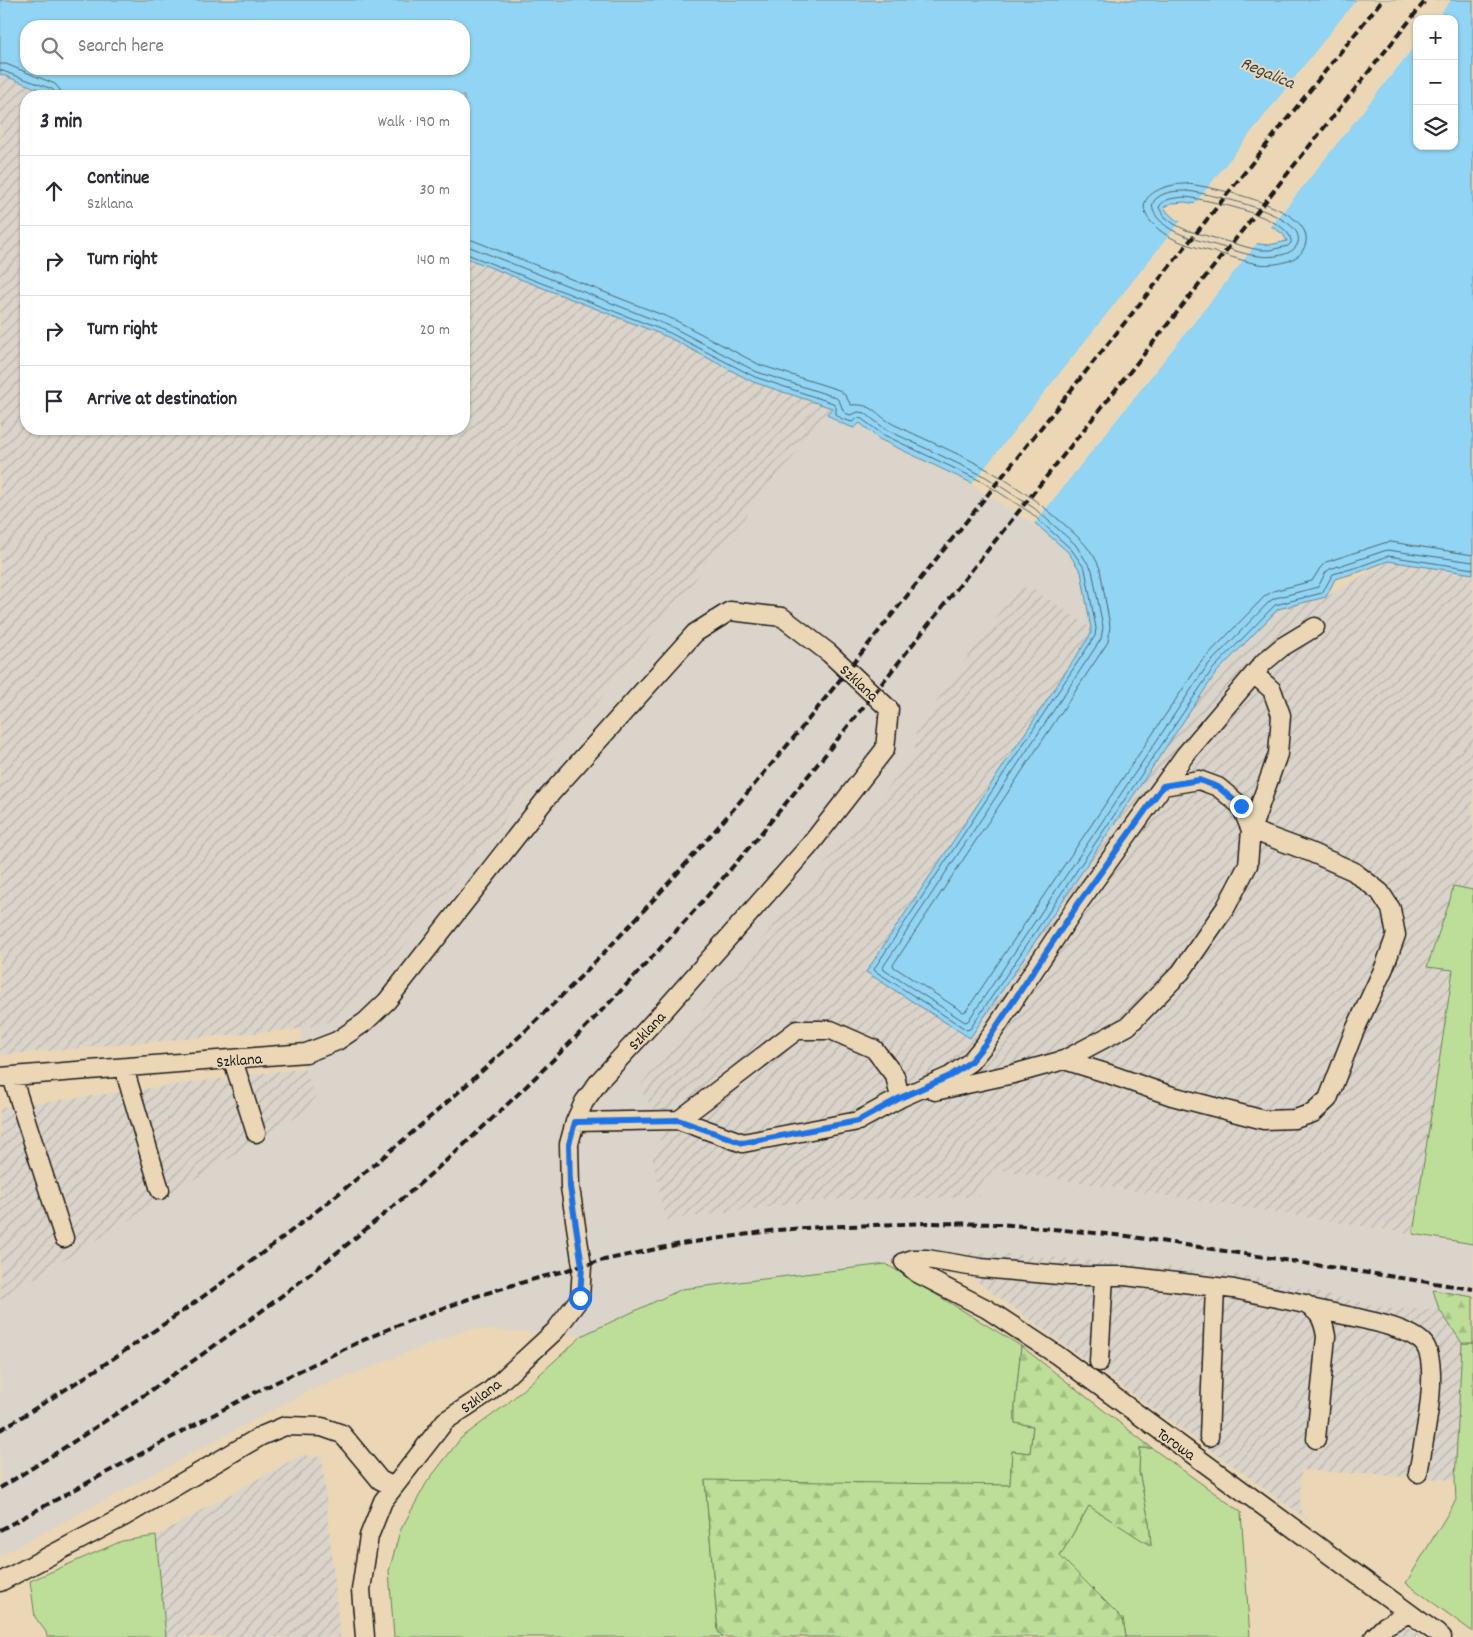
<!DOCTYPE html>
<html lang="en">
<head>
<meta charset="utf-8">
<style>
	body { margin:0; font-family:Dekko,sans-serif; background:#f7f7f7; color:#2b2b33 }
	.controls { position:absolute; right:15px; top:15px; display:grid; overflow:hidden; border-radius:10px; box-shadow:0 1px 4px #0004 }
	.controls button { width:45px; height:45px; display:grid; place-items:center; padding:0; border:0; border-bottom:1px solid #e1e1e2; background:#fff; color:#2b2b33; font:25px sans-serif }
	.stop { position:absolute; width:15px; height:15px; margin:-11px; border:4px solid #1a73e8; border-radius:50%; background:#fff }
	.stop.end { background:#1a73e8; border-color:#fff; box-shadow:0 1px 5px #0008 }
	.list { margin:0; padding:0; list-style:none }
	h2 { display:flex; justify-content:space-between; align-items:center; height:65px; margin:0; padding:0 20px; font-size:21px }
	h2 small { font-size:16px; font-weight:400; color:#7c7c81 }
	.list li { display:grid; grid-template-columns:32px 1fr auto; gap:15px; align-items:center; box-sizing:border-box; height:70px; padding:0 20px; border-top:1px solid #e1e1e2 }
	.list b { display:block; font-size:19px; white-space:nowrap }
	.list p { margin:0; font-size:16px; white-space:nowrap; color:#7c7c81 }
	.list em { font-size:16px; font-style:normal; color:#7c7c81 }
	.icon { flex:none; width:28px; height:28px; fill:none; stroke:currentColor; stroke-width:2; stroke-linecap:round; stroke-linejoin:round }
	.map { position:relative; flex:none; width:1473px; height:1637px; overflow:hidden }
	.search { position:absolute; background:#fff; box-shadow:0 1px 4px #0004; left:20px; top:20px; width:450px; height:55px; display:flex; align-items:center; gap:12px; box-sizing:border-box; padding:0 18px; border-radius:20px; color:#7c7c81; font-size:19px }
	.panel { position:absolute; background:#fff; box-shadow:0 1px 4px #0004; left:20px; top:90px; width:450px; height:345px; border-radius:20px }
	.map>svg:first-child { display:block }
	.built { fill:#dad4ca }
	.industrial { fill:url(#industrial-furrows) }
	.green { fill:#bcde98; stroke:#6c7d5a }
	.forest { fill:url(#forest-firs); stroke:#6c7d5a }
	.water { fill:#91d4f3; stroke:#628a9d; fill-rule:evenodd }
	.pier { fill:#ebd7b6 }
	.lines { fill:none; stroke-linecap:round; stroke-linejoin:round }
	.shore { stroke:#4b6672; stroke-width:1 }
	.lane-casing { stroke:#1c1c1c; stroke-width:21 }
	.lane { stroke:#ebd7b6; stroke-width:18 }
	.rail { stroke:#1c1c1c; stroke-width:4; stroke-dasharray:8 4; stroke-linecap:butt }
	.route { stroke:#1a73e8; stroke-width:6 }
	.labels { text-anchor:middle; stroke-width:4; stroke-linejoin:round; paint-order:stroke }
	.street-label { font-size:16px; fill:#1c1c1c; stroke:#ebd7b6 }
	.water-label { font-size:18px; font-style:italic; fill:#394a52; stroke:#ebd7b6 }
</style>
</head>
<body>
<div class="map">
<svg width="1473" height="1637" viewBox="0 0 1473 1637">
	<defs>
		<pattern id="industrial-furrows" width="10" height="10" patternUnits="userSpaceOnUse" patternTransform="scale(1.25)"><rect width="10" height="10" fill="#dad4ca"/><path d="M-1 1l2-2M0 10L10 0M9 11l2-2" fill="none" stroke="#bab5ad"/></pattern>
		<pattern id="forest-firs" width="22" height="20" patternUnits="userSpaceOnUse" patternTransform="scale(1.25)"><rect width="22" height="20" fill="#bcde98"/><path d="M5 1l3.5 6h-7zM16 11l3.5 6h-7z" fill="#a1be82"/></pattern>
	</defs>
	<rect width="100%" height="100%" fill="#ebd7b6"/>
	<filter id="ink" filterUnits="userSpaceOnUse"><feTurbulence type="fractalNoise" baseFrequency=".02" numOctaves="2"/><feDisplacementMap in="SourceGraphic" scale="10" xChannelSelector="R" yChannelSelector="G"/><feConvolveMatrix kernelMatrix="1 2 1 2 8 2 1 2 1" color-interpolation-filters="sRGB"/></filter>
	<g filter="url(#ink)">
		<path class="built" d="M827 414 840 423 860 422 879 439 980 487 1028 517 1068 552 1081 572 1091 628 1030 586 916 731 914 756 640 1086 644 1098 653 1106 656 1120 661 1148 652 1149 665 1219 823 1200 978 1197 993 1169 1473 1244V1297L1434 1290 1439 1309H1394L1232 1274 1170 1267 997 1253 964 1252 961 1270 886 1264 682 1289 583 1335 469 1329 309 1391 0 1556V1300L319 1103 304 1068 301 1029 328 1021 348 1010 364 993 414 934 520 802Z"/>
		<path class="industrial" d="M0 74 56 96H26V429H464V257L668 337 753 382 832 408 414 934 364 993 348 1010 328 1022 301 1029 0 1055Z
			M1388 561 1473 574V890L1453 887 1450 900 1427 967 1454 970 1413 1234 993 1169 978 1197 823 1200 665 1220 651 1149 661 1148 656 1120 653 1106 644 1098 640 1086 914 756 916 731 1014 591 1030 586 1091 628V634L866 971 1216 673 1278 609 1326 597Z
			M304 1068 319 1103 0 1300V1108Z
			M963 1252 997 1253 1170 1267 1232 1274 1264 1279 1328 1295 1394 1309H1439L1462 1343 1455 1480 1301 1470 1300 1501 1302 1511 1308 1520 961 1270Z
			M301 1455 322 1457 340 1637H166L156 1536Z
			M1401 1627H1408L1423 1637H1385L1389 1632Z"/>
		<path class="green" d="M1453 886 1473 890V1244L1413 1234 1453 970 1427 967 1450 900Z
			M886 1264 1021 1346 1015 1406V1423L1033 1426 1030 1453 1012 1451 1010 1485 705 1481 718 1631 723 1637H394L389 1571 400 1531 427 1482 461 1438 507 1404 583 1335 682 1289Z
			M1462 1343H1473V1632L1406 1583 1456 1500 1455 1480Z
			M1140 1448H1152L1241 1512 1250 1637H1126L1123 1619 1060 1556 1089 1506 1151 1545 1149 1522 1139 1472Z
			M156 1536 166 1637H47L46 1632 35 1617 30 1581 122 1541Z"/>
		<path class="forest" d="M1433 1290 1473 1297V1343H1462L1439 1309Z
			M1021 1346 1152 1448H1140L1139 1472 1149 1522 1151 1546 1089 1506 1060 1556 1123 1619 1126 1637H723L718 1631 705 1480 1010 1485 1012 1451 1030 1453 1033 1426 1015 1423V1406Z"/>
		<path class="water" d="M0 0H1473V574L1388 561 1359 572 1335 579 1326 597 1278 609 1216 673 970 1038 866 972 1091 634V628L1081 572 1068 552 1028 517 980 487 879 439 860 423 854 428 840 423 827 414 832 408 753 382 668 337 464 257V96H56L0 74ZM1417 19H1454V146H1417ZM26 26H464V69H26ZM1185 202 1197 204 1268 224 1283 234 1287 241 1269 245 1251 243 1188 225 1176 220 1168 213 1164 207 1172 203Z"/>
		<path class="pier" d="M1356 0H1451L1436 19H1417V43L1270 228 1258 223 1193 206Z
			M1182 219 1189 223 1258 242 1033 525 1026 519 971 485Z"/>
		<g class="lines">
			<path class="shore" d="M0 64H6L55 84 60 90 62 96
				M0 70 52 89 55 92V96
				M1188 184C1211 187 1327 209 1303 250 1296 263 1271 266 1258 264 1247 262 1235 258 1225 255 1201 248 1173 244 1155 226 1126 199 1162 183 1188 184Z
				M1187 191C1205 193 1312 214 1297 245 1292 256 1269 258 1259 256 1246 255 1234 250 1222 247 1205 242 1187 238 1172 230 1162 224 1144 208 1157 198 1165 191 1178 191 1187 191Z
				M1185 197C1204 199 1294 217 1291 243L1288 246 1270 250H1260L1250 248 1186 230 1174 224 1165 217 1159 208C1162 198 1176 198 1185 197Z
				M464 239 472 240 675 320 760 365 839 390 845 395 851 405C876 403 876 417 897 426 928 441 961 454 990 471 1017 486 1041 504 1065 525 1078 537 1094 551 1100 569L1110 626 1108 642 893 965 894 967 963 1012 966 1011 1201 662 1265 596 1273 591 1312 581 1320 568 1326 562 1384 543 1391 542 1473 555
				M464 246 470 247 672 327 757 372 835 397C845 404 838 411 850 415L858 412 865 413 885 429 986 477 1034 508 1075 544 1092 570 1103 627 1101 639 883 967 884 970 965 1022 968 1021 1207 666 1270 601 1275 598 1318 587 1326 572 1330 569 1387 550 1473 562
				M464 253 670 333 755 377 833 403 836 407V414L842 419 852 422 858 418 862 419 882 434 983 482 1031 513 1071 549 1085 569 1096 628 1095 636 874 969 875 971 967 1030 970 1029 1212 670 1275 605 1322 593 1333 574 1358 567 1388 556 1473 569"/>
			<defs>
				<path id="lane" d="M233 1060 256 1133
					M1064 1060 1106 1073 1172 1096 1264 1120 1295 1119 1313 1113 1328 1099 1354 1032 1384 968 1396 935 1391 909 1380 892 1353 871 1310 852 1251 830 1278 754 1281 715 1272 690 1254 674
					M124 1068 160 1190
					M0 1077 306 1053 337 1041 365 1022 387 1001 545 800 695 633 730 611 782 617 829 653 889 709 885 749 810 845 668 1006 600 1080 584 1102 575 1122 569 1144 570 1187 582 1266 580 1298 555 1331 489 1392 445 1421 383 1501 369 1536 361 1590 365 1637
					M12 1077 64 1238
					M935 1091 1013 1074 1064 1060 1128 1026 1181 972 1226 907 1248 865 1251 830 1241 806 1218 787 1199 780 1163 786
					M900 1098 950 1076 970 1062 985 1044 1078 904 1185 755 1264 662 1282 647 1315 627
					M575 1122 679 1120 743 1143 858 1121 900 1098 895 1076 874 1049 831 1030H797L679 1120
					M904 1262 917 1273 987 1309 1057 1355 1442 1637
					M904 1262 913 1259H927L981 1268 1070 1276H1125L1234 1289 1305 1304C1320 1312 1323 1319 1326 1336L1316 1439
					M1315 1309C1340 1315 1409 1325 1424 1344 1441 1366 1423 1445 1418 1473
					M1099 1362 1104 1276
					M1209 1437 1215 1287
					M0 1582 125 1516 261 1436 285 1426 322 1427 342 1434 380 1480 394 1487
					M1374 1637 1385 1626 1409 1613"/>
			</defs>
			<use href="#lane" class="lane-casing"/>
			<use href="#lane" class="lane"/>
			<path class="rail" d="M0 1430C188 1317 361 1185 521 1035 621 941 712 836 800 730L1382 0
				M0 1488C184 1375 358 1247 514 1098 589 1026 661 950 729 871 813 773 891 671 971 571 1123 381 1274 190 1426 0
				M0 1530 250 1395 359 1342 398 1325 474 1297 513 1285 604 1260 680 1244 777 1230 820 1227 929 1223 1000 1224 1127 1236 1473 1289"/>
		</g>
	</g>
	<g class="lines" filter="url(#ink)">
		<path class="route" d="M580 1298 582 1266 570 1187 569 1144 575 1122 678 1120 743 1143 858 1121 900 1098 950 1076 970 1062 985 1044 1078 904 1163 786 1199 780 1218 787 1241 806"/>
	</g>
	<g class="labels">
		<g class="street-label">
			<text transform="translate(860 682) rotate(43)" y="6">Szklana</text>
			<text transform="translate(646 1030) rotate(-47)" y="6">Szklana</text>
			<text transform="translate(239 1059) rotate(-5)" y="6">Szklana</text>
			<text transform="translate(480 1395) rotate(-37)" y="6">Szklana</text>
			<text transform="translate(1177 1443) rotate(36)" y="6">Torowa</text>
		</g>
		<g class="water-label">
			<text transform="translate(1268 72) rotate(23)" y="6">Regalica</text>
		</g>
	</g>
</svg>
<div class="controls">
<button>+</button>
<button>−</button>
<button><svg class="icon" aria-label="layers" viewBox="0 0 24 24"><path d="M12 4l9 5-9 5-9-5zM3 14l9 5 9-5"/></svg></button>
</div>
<div class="stop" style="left:580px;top:1298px"></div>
<div class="stop end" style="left:1241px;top:806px"></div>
<div class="search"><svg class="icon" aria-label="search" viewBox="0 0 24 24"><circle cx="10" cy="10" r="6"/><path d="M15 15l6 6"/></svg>Search here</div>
<section class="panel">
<h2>3 min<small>Walk · 190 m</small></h2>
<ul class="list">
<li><svg class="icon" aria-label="ahead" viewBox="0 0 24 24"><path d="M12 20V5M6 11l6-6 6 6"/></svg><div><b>Continue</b><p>Szklana</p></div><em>30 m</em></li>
<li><svg class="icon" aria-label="right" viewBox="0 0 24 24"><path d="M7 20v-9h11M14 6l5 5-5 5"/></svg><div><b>Turn right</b></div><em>140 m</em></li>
<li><svg class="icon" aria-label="right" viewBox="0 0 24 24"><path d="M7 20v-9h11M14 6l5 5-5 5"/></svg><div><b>Turn right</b></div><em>20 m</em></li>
<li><svg class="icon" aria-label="arrive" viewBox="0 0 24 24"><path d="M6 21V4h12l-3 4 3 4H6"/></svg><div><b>Arrive at destination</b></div></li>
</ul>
</section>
</div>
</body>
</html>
